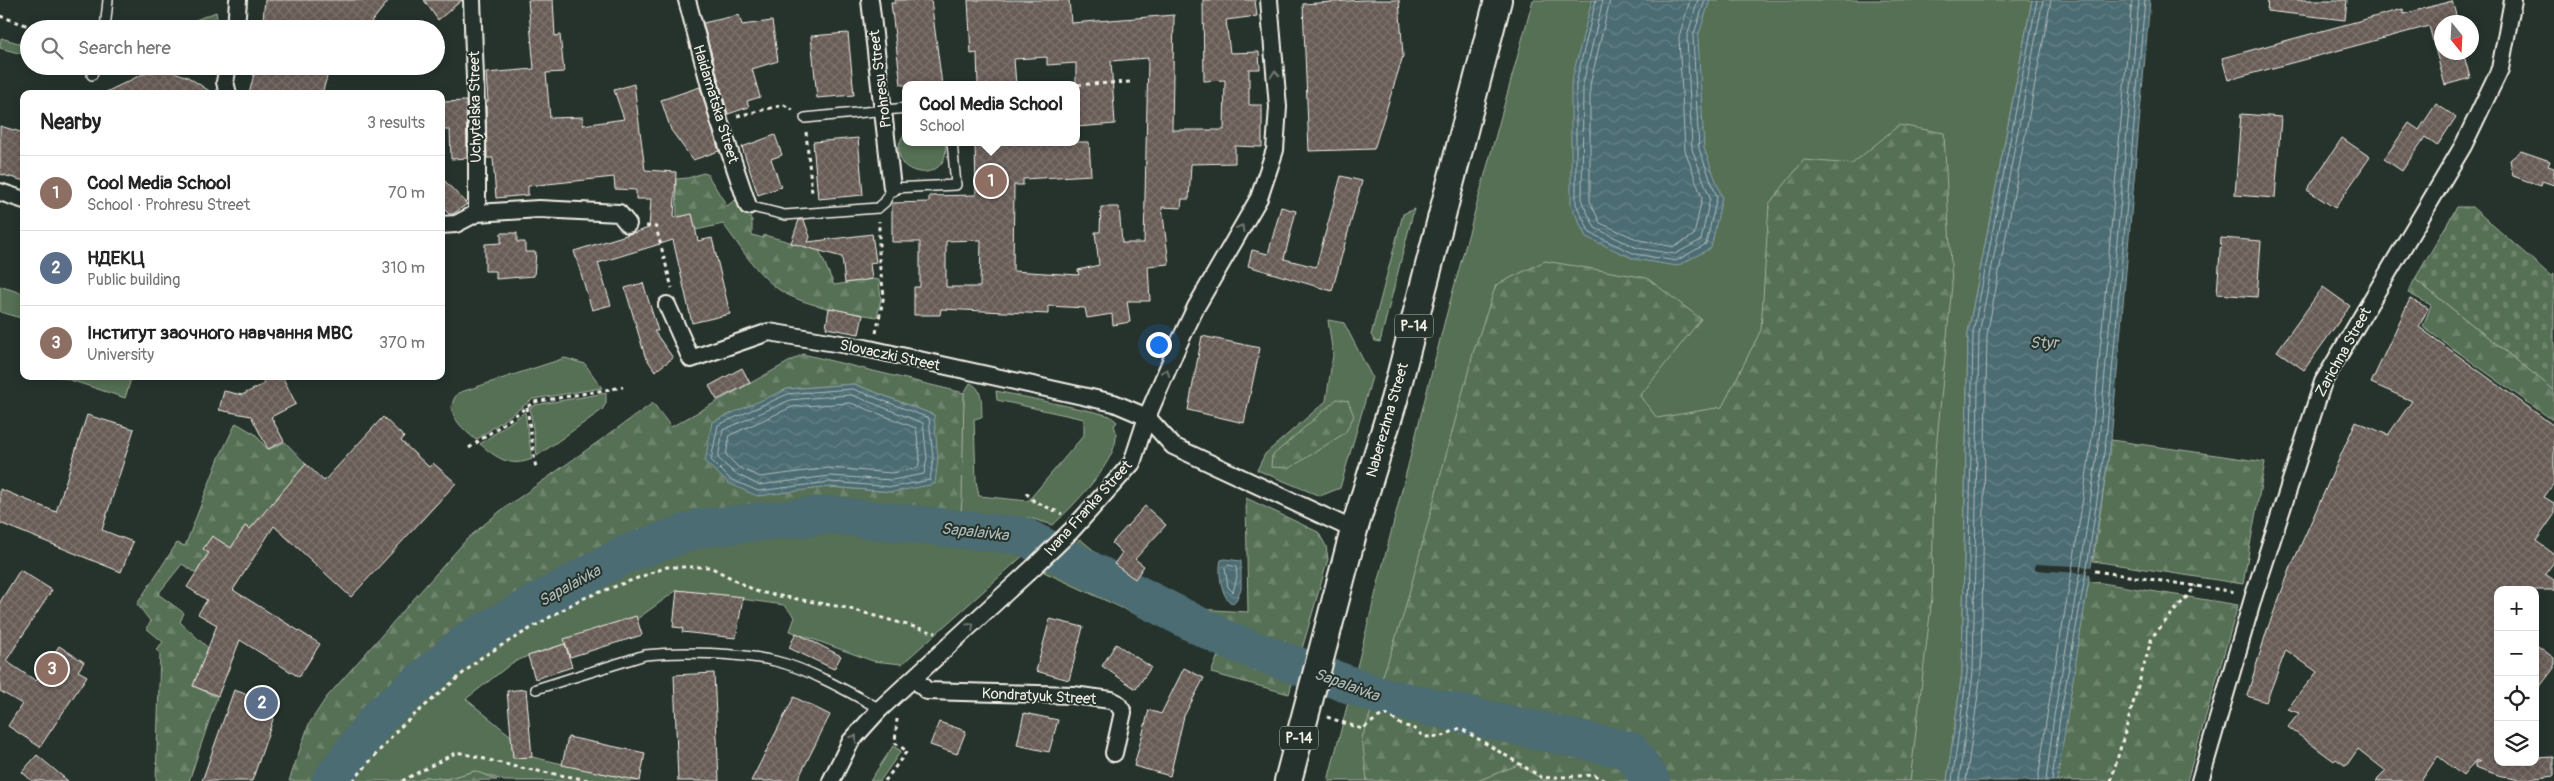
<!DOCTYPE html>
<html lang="en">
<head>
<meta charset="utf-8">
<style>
	body { margin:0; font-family:Pangolin,sans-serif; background:#f2f2f2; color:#222 }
	.controls { position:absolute; right:15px; bottom:15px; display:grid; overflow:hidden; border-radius:10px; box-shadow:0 2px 12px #0003 }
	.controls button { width:45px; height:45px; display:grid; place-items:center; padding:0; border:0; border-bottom:1px solid #e0e0e0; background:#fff; color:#222; font:25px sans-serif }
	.compass { position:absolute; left:2434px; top:15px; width:45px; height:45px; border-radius:50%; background:#fff; box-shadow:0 2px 12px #0003; rotate:162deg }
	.you { position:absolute; left:1158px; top:344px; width:18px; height:18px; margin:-12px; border:4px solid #fff; border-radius:50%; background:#1a73e8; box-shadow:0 0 0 8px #1a73e833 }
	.badge { display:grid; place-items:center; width:32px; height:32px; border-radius:50%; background:#db2777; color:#fff; font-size:16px; font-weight:700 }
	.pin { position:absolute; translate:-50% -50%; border:2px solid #fff; box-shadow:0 1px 5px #0006 }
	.popup { position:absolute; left:902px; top:81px; width:178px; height:65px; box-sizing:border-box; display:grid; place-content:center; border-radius:10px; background:#fff; filter:drop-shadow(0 1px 4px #0005); font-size:16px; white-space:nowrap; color:#767676 }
	.popup b { font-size:19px; color:#222 }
	.popup::after { content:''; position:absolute; left:50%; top:100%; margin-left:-10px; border:10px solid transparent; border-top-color:#fff }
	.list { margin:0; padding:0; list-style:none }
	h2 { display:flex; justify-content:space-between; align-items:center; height:65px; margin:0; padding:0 20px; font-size:21px }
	h2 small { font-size:16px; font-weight:400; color:#767676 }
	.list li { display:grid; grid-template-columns:32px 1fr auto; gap:15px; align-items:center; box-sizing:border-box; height:75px; padding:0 20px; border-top:1px solid #e0e0e0 }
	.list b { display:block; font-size:19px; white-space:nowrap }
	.list p { margin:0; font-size:16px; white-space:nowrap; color:#767676 }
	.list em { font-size:16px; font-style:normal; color:#767676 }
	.icon { flex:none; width:28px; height:28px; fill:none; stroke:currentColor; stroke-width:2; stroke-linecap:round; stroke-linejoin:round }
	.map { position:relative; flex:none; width:2554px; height:781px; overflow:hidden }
	.search { position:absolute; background:#fff; box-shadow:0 2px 12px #0003; left:20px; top:20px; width:425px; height:55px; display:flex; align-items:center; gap:12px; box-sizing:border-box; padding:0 18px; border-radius:28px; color:#767676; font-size:19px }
	.panel { position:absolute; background:#fff; box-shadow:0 2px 12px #0003; left:20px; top:90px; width:425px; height:290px; border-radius:10px }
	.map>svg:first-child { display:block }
	.grass { fill:#556f55; stroke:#a4b09e }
	.forest { fill:url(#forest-firs); stroke:#a4b09e; fill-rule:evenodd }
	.cemetery { fill:url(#cemetery-stones); stroke:#a4b09e }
	.water { fill:url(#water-waves); stroke:#8fa1a2 }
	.pier { fill:#26332d }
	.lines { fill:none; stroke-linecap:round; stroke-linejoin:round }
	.shore { stroke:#b1bcb9; stroke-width:1 }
	.river { stroke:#4c6c73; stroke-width:38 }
	.building { fill:url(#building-cross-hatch); stroke:#f4f1e8; fill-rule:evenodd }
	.lane-casing { stroke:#f4f1e8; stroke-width:12 }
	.street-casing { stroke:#f4f1e8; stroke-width:20 }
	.primary-casing { stroke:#f4f1e8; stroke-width:30 }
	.path { stroke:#f4f1e8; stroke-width:3; stroke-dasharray:4 4; stroke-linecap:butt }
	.lane { stroke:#26332d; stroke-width:9 }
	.street { stroke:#26332d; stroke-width:16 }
	.primary { stroke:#26332d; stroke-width:26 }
	.oneway { stroke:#6e766e }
	.labels { text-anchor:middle; stroke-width:4; stroke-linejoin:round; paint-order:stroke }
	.shield { fill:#26332d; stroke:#b6b8b0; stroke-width:1 }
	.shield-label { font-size:14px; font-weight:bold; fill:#f4f1e8 }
	.street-label { font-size:15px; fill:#f4f1e8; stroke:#26332d }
	.water-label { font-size:16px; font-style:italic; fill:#b1bcb9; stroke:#26332d }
</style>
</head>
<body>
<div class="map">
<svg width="2554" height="781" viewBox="0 0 2554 781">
	<defs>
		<pattern id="forest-firs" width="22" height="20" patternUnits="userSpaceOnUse" patternTransform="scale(1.25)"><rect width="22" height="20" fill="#556f55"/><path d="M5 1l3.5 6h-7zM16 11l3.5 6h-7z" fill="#6e846d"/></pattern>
		<pattern id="cemetery-stones" width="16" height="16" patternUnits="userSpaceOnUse" patternTransform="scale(1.25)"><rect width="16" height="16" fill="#556f55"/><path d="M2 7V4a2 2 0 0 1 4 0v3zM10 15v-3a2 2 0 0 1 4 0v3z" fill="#6e846d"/></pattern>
		<pattern id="water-waves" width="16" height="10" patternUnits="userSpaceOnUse" patternTransform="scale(1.25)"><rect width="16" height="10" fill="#4c6c73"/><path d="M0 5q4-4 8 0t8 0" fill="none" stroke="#668187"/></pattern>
		<pattern id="building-cross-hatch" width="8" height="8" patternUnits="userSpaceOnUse" patternTransform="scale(1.25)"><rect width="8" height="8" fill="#675b56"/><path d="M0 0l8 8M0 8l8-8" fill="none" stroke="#7d736e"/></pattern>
	</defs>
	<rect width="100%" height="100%" fill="#26332d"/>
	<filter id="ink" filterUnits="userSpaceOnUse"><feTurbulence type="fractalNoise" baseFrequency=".02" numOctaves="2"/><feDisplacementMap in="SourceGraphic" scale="10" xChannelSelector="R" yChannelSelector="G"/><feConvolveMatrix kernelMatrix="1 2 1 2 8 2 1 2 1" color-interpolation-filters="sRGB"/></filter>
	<g filter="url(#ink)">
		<path class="grass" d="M1533 0H2032L1968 333 1962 673 1947 781H1328L1445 320Z
			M216 12 219 29H172Z
			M1 38 29 46V56L0 48Z
			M906 132V142H945C951 170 921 182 902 163 897 151 897 142 906 132Z
			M1414 209 1380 342 1375 341 1371 335 1403 214Z
			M0 286 24 294V319L0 312Z
			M1328 320 1344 323 1372 377 1340 488 1320 496 1257 470 1265 454 1326 401 1333 355Z
			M565 358 585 364 602 388 533 399 476 440C462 428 442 412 458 393Z
			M58 376H132L125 398Z
			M970 383C984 389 981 404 982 417L974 419 976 481 979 496 1028 501 1084 435V419L997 400 996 391 1095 412 1110 416 1117 422 1114 426C1128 452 1071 508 1053 525L1030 518 961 515 964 393Z
			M606 393V403L602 410 537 456 530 408 535 405Z
			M525 412 532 459C510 468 497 458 480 444Z
			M829 525 958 542 1008 546 1026 553 902 664 873 661 790 631 795 617 784 605 677 590 637 619 528 656 512 663 466 699 511 736 513 758 532 757 638 781H505L475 771 446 779 426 777 418 781H338L389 724 475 646 627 566 706 538Z
			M893 746 901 751 880 781H870Z"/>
		<path class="forest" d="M1899 125 1944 133 1952 285 1934 470 1932 598 1910 781H1546L1518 765 1477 781H1367L1362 738 1403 616 1474 350 1496 285 1545 261 1647 278 1701 319 1640 396 1657 418 1722 407 1761 330 1769 204 1804 160 1852 164Z
			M703 173 707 174 727 206 735 200 752 220V235L763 238 764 235 819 250 834 285 872 279 879 280 881 299 877 317C848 312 815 308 788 295 760 281 741 247 723 224L696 230 692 214 677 218 676 179 688 178Z
			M2415 279 2554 390V421L2423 327 2431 305 2408 293Z
			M803 354 964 393 962 500 958 542 829 525 706 538 626 566 475 646 389 724 338 781H289L309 724 326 698 467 539 499 512 653 403 671 427ZM854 384 934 415 893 492 830 487 755 405 787 389Z
			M1337 399 1348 401 1354 416 1345 433 1290 468 1271 467 1272 456Z
			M236 423 255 434 268 450 285 442 306 464 250 529 245 526 231 548 212 536 204 549 208 552 196 573 182 564 158 594 184 613 180 622 208 648 193 686 217 697 189 781H156L160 653 156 650 163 642 146 628 151 622 137 604 177 543 185 546 219 458Z
			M2111 440 2265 462 2243 584 2093 561Z
			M1246 498 1318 532 1326 546 1328 559 1289 694 1211 673 1219 653 1044 572 1080 539 1139 588 1198 609 1248 612Z
			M2089 581 2238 605 2187 781H2057L2065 718Z
			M475 771 497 780 418 781 426 777 446 779Z"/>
		<path class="cemetery" d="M2457 207H2472L2551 276 2554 274V390L2415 279Z"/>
		<path class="water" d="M1592 0H1710L1698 37 1704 148 1722 197 1711 248 1677 266 1634 259 1586 237 1571 205V83Z
			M2032 0H2150L2111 440 2057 781H1947L1962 673 1968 333Z
			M854 384 934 415 938 458 935 484 893 492 830 487 757 496 728 483 705 462 712 422 787 389Z
			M1225 559 1241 561V589L1235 602 1232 603C1221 598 1218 571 1221 560Z"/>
		<path class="pier" d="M2035 564 2094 567 2093 574 2035 570Z"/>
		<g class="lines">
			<path class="shore" d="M1596 0 1576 83V204L1590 233 1635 254 1676 261 1706 244 1717 197 1699 149 1693 37 1705 0
				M1603 0 1583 84 1582 202 1595 228 1637 248 1675 254 1701 240 1710 198 1692 149 1687 37 1698 0
				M1610 0 1590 85V201L1600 223 1639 240 1674 247 1694 235 1702 198 1685 150 1679 37 1690 0
				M853 389 929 418 933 458 930 480 893 487 830 482 758 491 730 479 711 460 718 425 788 394Z
				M852 395 923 423 927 458 924 474 892 480 830 476 759 485 734 473 718 458 723 430 790 400Z
				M851 403 916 428 920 457 918 468 892 473 829 468 760 477 738 467 726 455 730 435 792 407Z
				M1228 565 1236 567 1237 577 1233 592 1228 587 1225 568Z
				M1952 781 1967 673 1973 333 2037 0
				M1959 781 1973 673 1979 334 2043 0
				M1966 781 1981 673 1987 335 2051 0
				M2038 781 2047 715 2074 558 2092 438 2132 0
				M2046 781 2054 716 2082 560 2099 439 2139 0
				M2052 781 2060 717 2088 561 2106 439 2145 0"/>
			<path class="river" d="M331 781 379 717 469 640 624 555 700 528 829 515 1023 536 1227 640 1380 696 1631 751 1651 781"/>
		</g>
		<path class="building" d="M265 0H389L369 25 337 26V29H262Z
			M424 0H462L438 20Z
			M528 0H553L555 36 560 35 564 72 546 73 550 118 583 117V125L624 119 614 90 634 84 645 170 676 172 674 218 692 214 698 241 712 238 730 314 692 323 673 240 598 263 611 305 592 310 574 251 649 228 651 199H636V190L615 189 614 177 528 186V195L496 198 493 158H487L486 101H488L486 73 534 69Z
			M895 0H931L942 85H901L891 3H895Z
			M968 0H1069L1071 23 1174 15 1172 130H1224L1225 80 1204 81 1203 0H1255L1257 16 1226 20 1230 53 1259 52 1260 69H1249V105H1262V147L1235 146V163L1191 164 1189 199H1182L1181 208 1162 207 1169 264 1148 266 1150 301H1127L1130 322 1113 325 1112 314 1087 318 1085 308 1048 306V314L941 309 940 315H914V287H920V242H892V203L929 202V196L976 195 975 142H1089L1091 175 1023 179V185H1014L1013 271 1079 275 1078 270 1099 265 1095 232H1100L1101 207H1119L1122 243H1144L1148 58 1111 61 1115 124 1076 127V63L1047 65V57L1014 59 1016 85H978L977 53 971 54ZM981 240 980 287H946V241Z
			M1362 0H1399L1403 56 1374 149 1309 151 1303 4Z
			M2268 0H2347L2345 20 2267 11Z
			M2452 1 2458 22H2442V52H2463L2470 78 2445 85 2429 26 2228 80 2222 58 2403 9 2404 14Z
			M739 15 742 25 772 21 778 61 752 69 760 97 747 101 749 107 728 114 703 23Z
			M848 33 854 95 817 98 811 36Z
			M256 66H330L322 94H249Z
			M158 71 174 72 188 77 214 94H102L143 74Z
			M700 87 719 151 693 160 671 130 661 100Z
			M466 101 467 158 451 159 450 130H441V102Z
			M2436 104 2456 117 2437 146 2425 137 2402 171 2384 159 2409 123 2419 130Z
			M2241 114 2281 117 2275 198 2235 195Z
			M0 126 24 133V181L0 174Z
			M775 135 782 155 771 159 781 187 758 195 742 147Z
			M858 138 863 195 818 199 813 142Z
			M2342 138 2370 157 2335 208 2307 190Z
			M2521 151 2550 161 2548 166 2554 168V185L2542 181 2541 186 2513 176 2510 160Z
			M1341 176 1362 181 1332 291 1248 266 1252 250 1268 254 1281 207 1296 211 1284 259 1316 267Z
			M441 177 467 204 453 214H449L441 206Z
			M799 220H804L810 237 808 242 872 234 876 262 870 263 872 279 845 283 842 257 791 243Z
			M501 233H517V242H525V252H536L534 276 496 279V271H485V244L501 243Z
			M2221 238 2261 241 2257 297 2217 294Z
			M643 283 658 331H654L673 358 655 371 645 356 625 288Z
			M2323 287 2350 306 2304 370 2277 351Z
			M2410 299 2428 308 2419 327 2554 426V483L2544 497 2554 503V515L2536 541 2554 554V562L2545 574 2554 580V590H2498V762H2535V758L2554 757V776L2519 780 2498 775 2475 767V762H2480L2476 760 2463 776 2438 756 2421 781H2376L2386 771 2358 749 2346 766 2336 759 2334 761 2288 727 2299 713 2287 709 2317 672 2286 650 2266 702 2247 696 2267 630 2291 567 2356 421 2388 435 2412 401 2371 383Z
			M829 308 863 315 859 334 826 328Z
			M1202 336 1260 348 1244 423 1188 410Z
			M742 368 750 383 717 400 709 386Z
			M260 376H282L296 404 271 417 284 441 268 449 251 416 219 410 224 391 242 395 264 384Z
			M87 415 134 429 102 530 133 542 121 572 0 523V489L56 512Z
			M383 417 404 437 401 441 429 467 433 463 456 483 351 597 274 526 233 590 320 644 299 677 240 640 218 696 193 686 217 625 198 614 207 600 187 587 209 553 203 549 212 536 231 548 245 526 250 529 306 464 324 481Z
			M1145 506 1166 525 1135 559 1144 566 1135 579 1114 564 1122 553 1112 543Z
			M20 570 52 590 6 661 36 681 59 646 84 662 78 671 87 676 40 747 8 726 22 704 0 691V602Z
			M677 590 743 597 736 638 682 632 683 628 673 627Z
			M636 616 642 635 570 657 564 639Z
			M1050 619 1083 627 1069 680 1036 671Z
			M796 633 841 656 834 669 789 648Z
			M565 644 572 667 535 679 528 656Z
			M1116 644 1151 667 1136 689 1102 666Z
			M2535 644 2554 658V668L2535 693Z
			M1184 668 1204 678 1184 716 1170 776 1134 766 1149 710 1161 714Z
			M714 673 719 781H678L674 675Z
			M526 689 532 757 513 758 507 691Z
			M234 690 278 705 252 781H202Z
			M794 697 830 715 797 781H751Z
			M1024 713 1058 720 1049 752 1017 745Z
			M939 722 966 731 957 754 930 745Z
			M568 737 645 753 640 781 562 765Z
			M37 755 68 781H32L22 772Z"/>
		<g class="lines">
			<defs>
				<path id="lane" d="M105 29 108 0
					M92 75 95 66
					M805 118 906 108
					M748 206 785 215 878 208 885 202 892 188 956 185 952 142
					M536 689 645 655C681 651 740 653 775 661 809 669 849 692 880 709"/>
				<path id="street" d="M472 0 477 130V213
					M687 0 719 120 748 206
					M870 0 892 188
					M236 29 238 0
					M228 66 225 82 228 94
					M0 192 24 200
					M441 225 456 224 477 213 539 209 619 213 628 224
					M667 305 691 359 769 332 865 348 1114 403 1147 417 1173 446 1354 530
					M914 678 927 691 1073 695 1111 700 1117 703 1123 712 1114 753
					M831 781 851 741 880 709 1037 564 1072 530 1132 463 1147 417 1178 345 1196 307 1259 198 1275 150 1278 107 1269 0
					M2200 781 2254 595 2323 382 2463 146 2500 69 2513 0"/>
				<path id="primary" d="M1288 781 1354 530 1394 400 1498 0"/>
			</defs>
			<use href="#lane" class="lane-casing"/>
			<use href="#street" class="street-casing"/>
			<use href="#primary" class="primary-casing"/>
			<path class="path" d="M0 16 37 29
				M1070 85 1130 82
				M737 116 784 105 793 110
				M806 132 812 193
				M646 226 656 227 672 288
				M876 333 884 295 879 262V221
				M527 407 536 469
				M469 448 534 402 623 387
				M1026 493 1034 501 1062 514
				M2095 571 2236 592
				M1327 717 1362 729 1379 717 1388 715 1403 726 1412 727 1424 737 1443 736 1460 728 1543 778 1594 775 1605 781
				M353 781 398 729 482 657 579 600 667 567H710L758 592 847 608 936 633
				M402 781 457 752 521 768 594 781
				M885 781 907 751 895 743 897 719
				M2111 781 2152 637 2196 586"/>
			<use href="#lane" class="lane"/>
			<use href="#street" class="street"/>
			<use href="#primary" class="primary"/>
		</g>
		<defs><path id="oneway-chevron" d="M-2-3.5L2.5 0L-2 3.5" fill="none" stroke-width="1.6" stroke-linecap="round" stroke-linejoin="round" transform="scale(1.25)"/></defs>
		<g class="oneway">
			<use href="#oneway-chevron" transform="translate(1275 74) rotate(-95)"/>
			<use href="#oneway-chevron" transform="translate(1241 228) rotate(-60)"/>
			<use href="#oneway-chevron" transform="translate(1166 372) rotate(-67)"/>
			<use href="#oneway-chevron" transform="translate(971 626) rotate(-43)"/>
			<use href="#oneway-chevron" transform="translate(854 738) rotate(-52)"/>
		</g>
	</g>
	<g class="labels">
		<g class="shield">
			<rect x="1395" y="314.5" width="38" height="23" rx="4"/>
			<rect x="1280" y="726.5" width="38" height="23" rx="4"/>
		</g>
		<g class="shield-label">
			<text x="1414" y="331">Р-14</text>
			<text x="1299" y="743">Р-14</text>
		</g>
		<g class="street-label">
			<text transform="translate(880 79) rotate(-97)" y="5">Prohresu Street</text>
			<text transform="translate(716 104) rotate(73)" y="5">Haidamatska Street</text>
			<text transform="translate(475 107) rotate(-91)" y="5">Uchytelska Street</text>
			<text transform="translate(2343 352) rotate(-61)" y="5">Zarichna Street</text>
			<text transform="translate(890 355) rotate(12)" y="5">Slovaczki Street</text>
			<text transform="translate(1387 420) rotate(-74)" y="5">Naberezhna Street</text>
			<text transform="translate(1088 508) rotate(-48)" y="5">Ivana Franka Street</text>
			<text transform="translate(1039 696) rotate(3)" y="5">Kondratyuk Street</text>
		</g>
		<g class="water-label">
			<text x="2044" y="348">Styr</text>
			<text transform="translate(975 531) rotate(6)" y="6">Sapalaivka</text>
			<text transform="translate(569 585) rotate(-29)" y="6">Sapalaivka</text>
			<text transform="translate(1347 684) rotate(20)" y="6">Sapalaivka</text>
		</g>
	</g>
</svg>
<div class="controls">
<button>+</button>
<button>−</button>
<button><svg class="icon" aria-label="locate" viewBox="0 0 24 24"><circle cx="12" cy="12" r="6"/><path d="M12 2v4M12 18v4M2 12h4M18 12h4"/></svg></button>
<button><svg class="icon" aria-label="layers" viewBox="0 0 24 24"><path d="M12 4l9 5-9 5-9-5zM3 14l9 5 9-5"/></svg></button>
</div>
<svg class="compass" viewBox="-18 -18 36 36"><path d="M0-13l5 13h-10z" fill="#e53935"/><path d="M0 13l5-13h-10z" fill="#767676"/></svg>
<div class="you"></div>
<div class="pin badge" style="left:991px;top:181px;background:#8d6e63">1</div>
<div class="popup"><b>Cool Media School</b>School</div>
<div class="pin badge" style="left:262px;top:703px;background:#5c6f8a">2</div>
<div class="pin badge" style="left:52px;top:669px;background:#8d6e63">3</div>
<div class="search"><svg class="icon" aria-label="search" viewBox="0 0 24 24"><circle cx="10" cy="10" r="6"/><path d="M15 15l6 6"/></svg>Search here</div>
<section class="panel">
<h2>Nearby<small>3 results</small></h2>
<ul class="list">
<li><span class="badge" style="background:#8d6e63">1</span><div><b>Cool Media School</b><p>School · Prohresu Street</p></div><em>70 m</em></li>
<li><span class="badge" style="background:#5c6f8a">2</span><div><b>НДЕКЦ</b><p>Public building</p></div><em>310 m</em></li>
<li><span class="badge" style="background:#8d6e63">3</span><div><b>Інститут заочного навчання МВС</b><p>University</p></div><em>370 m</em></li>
</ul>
</section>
</div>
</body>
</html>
